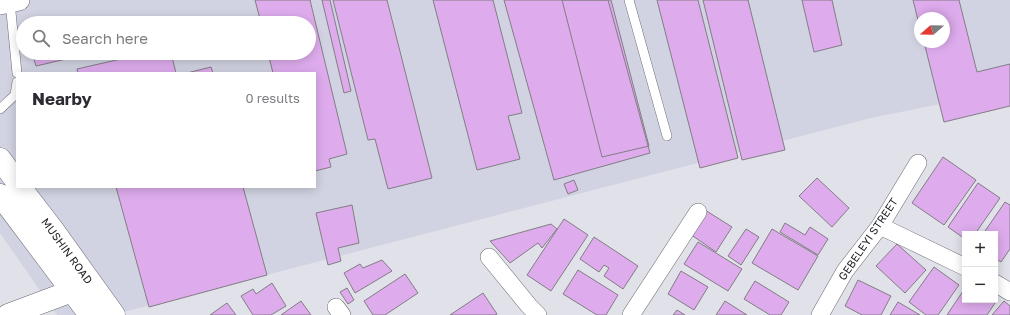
<!DOCTYPE html>
<html lang="en">
<head>
<meta charset="utf-8">
<style>
	body { margin:0; font-family:"Golos Text",sans-serif; background:#f2f2f3; color:#2b2b33 }
	.controls { position:absolute; right:12px; bottom:12px; display:grid; overflow:hidden; border-radius:0px; box-shadow:0 2px 10px #0003 }
	.controls button { width:36px; height:36px; display:grid; place-items:center; padding:0; border:0; border-bottom:1px solid #e1e1e2; background:#fff; color:#2b2b33; font:20px sans-serif }
	.compass { position:absolute; left:914px; top:12px; width:36px; height:36px; border-radius:50%; background:#fff; box-shadow:0 2px 10px #0003; rotate:250deg }
	.list { margin:0; padding:0; list-style:none }
	h2 { display:flex; justify-content:space-between; align-items:center; height:52px; margin:0; padding:0 16px; font-size:17px }
	h2 small { font-size:13px; font-weight:400; color:#7c7c81 }
	.icon { flex:none; width:22px; height:22px; fill:none; stroke:currentColor; stroke-width:2; stroke-linecap:round; stroke-linejoin:round }
	.map { position:relative; flex:none; width:1010px; height:315px; overflow:hidden }
	.search { position:absolute; background:#fff; box-shadow:0 2px 10px #0003; left:16px; top:16px; width:300px; height:44px; display:flex; align-items:center; gap:10px; box-sizing:border-box; padding:0 14px; border-radius:22px; color:#7c7c81; font-size:15px }
	.panel { position:absolute; background:#fff; box-shadow:0 2px 10px #0003; left:16px; top:72px; width:300px; height:116px; border-radius:0px }
	.map>svg:first-child { display:block }
	.built { fill:#d2d3e2; fill-rule:evenodd }
	.building { fill:#deaced; stroke:#827d84 }
	.lines { fill:none; stroke-linecap:round; stroke-linejoin:round }
	.service-casing { stroke:#6a6a72; stroke-width:10 }
	.minor-casing { stroke:#6a6a72; stroke-width:18 }
	.tertiary-casing { stroke:#6a6a72; stroke-width:22 }
	.secondary-casing { stroke:#6a6a72; stroke-width:23 }
	.primary-casing { stroke:#6a6a72; stroke-width:23 }
	.service { stroke:#fff; stroke-width:9 }
	.minor { stroke:#fff; stroke-width:17 }
	.tertiary { stroke:#fff; stroke-width:21 }
	.secondary { stroke:#fff; stroke-width:22 }
	.primary { stroke:#fff; stroke-width:22 }
	.labels { text-anchor:middle; stroke-width:4; stroke-linejoin:round; paint-order:stroke }
	.street-label { font-size:11px; fill:#1c1c1f; stroke:#fff }
</style>
</head>
<body>
<div class="map">
<svg width="1010" height="315" viewBox="0 0 1010 315">
	<rect width="100%" height="100%" fill="#e0e1e9"/>
	<path class="built" d="M0 0H1010V90L871 118 112 315H57L0 233ZM920 18H944V42H920ZM23 23H309V53H23ZM17 73H315V187H17Z"/>
	<path class="building" d="M255 0H310L347 154 329 159 331 167 315 171V73H273L268 53H309V23H261Z
		M322 0H330L351 91 344 93Z
		M333 0H387L432 178 388 189 375 139 368 140Z
		M433 0H493L522 113 508 116 520 159 477 170Z
		M504 0H608L650 153 554 180Z
		M562 0H611L649 146 602 157Z
		M657 0H698L738 158 700 168Z
		M703 0H748L785 150 742 160Z
		M802 0H832L842 45 814 52Z
		M913 0H959L977 72 1010 64V106L944 122 924 42H944V18H920V28Z
		M159 18 160 23H136Z
		M32 53H92L36 66Z
		M147 53H171L176 73H78L77 69Z
		M211 67 213 73H187Z
		M943 157 976 180 944 225 912 203Z
		M817 178 849 208 832 227 799 196Z
		M574 180 578 190 568 194 564 184Z
		M978 183 1000 198 975 234H965V239L948 227Z
		M116 187H243L267 275 149 307Z
		M1005 202 1010 205V249L1001 262 995 258V234H983Z
		M352 205 359 243 338 248 341 261 328 265 316 213Z
		M705 210 732 227 716 252 690 234Z
		M564 219 588 235 551 291 527 275Z
		M785 223 805 235 810 227 828 239 818 255 780 232Z
		M551 224 557 229 542 248 538 243 510 263 490 241Z
		M746 229 759 237 741 265 728 256Z
		M772 229 818 256 798 290 752 263Z
		M594 237 638 266 623 289 604 276 609 268 604 265 599 272 580 259Z
		M698 242 742 269 728 291 684 264Z
		M897 244 926 270 905 293 876 266Z
		M382 260 392 271 355 293 344 273 360 264 363 268Z
		M934 267 959 285 938 315H926L909 302Z
		M578 270 618 295 606 315H597L563 294Z
		M681 271 708 287 694 310 668 294Z
		M405 274 418 293 385 315H373L364 301Z
		M858 280 891 296 881 315H862L845 306Z
		M755 281 789 302 781 315H770L744 299Z
		M272 283 286 306 271 315H253L241 296 253 289 256 294Z
		M347 288 354 300 348 304 340 292Z
		M965 288V300H995V299L997 300 987 315H947Z
		M483 293 497 314 495 315H450Z
		M301 301 311 315H281Z
		M725 301 747 315H716Z
		M1004 301 1010 306V315H992Z
		M898 302 920 315H890Z
		M227 303 236 315H210Z
		M677 310 685 315H673Z"/>
	<g class="lines">
		<defs>
			<path id="service" d="M629 0 667 136
				M10 2 17 73
				M0 109 15 95 17 82"/>
			<path id="minor" d="M880 226 965 267
				M489 257 529 306 538 315
				M995 283 1010 292
				M336 307 342 315
				M631 315 698 212
				M820 315 845 271 880 226 918 163"/>
			<path id="tertiary" d="M0 4 19 0"/>
			<path id="secondary" d="M8 315 72 291"/>
			<path id="primary" d="M0 159 17 182
				M20 187 53 230 114 315
				M0 195 90 315"/>
		</defs>
		<use href="#service" class="service-casing"/>
		<use href="#minor" class="minor-casing"/>
		<use href="#tertiary" class="tertiary-casing"/>
		<use href="#secondary" class="secondary-casing"/>
		<use href="#primary" class="primary-casing"/>
		<use href="#service" class="service"/>
		<use href="#minor" class="minor"/>
		<use href="#tertiary" class="tertiary"/>
		<use href="#secondary" class="secondary"/>
		<use href="#primary" class="primary"/>
	</g>
	<g class="labels">
		<g class="street-label">
			<text transform="translate(868 239) rotate(-56)" y="4">GEBELEYI STREET</text>
			<text transform="translate(67 251) rotate(54)" y="4">MUSHIN ROAD</text>
		</g>
	</g>
</svg>
<div class="controls">
<button>+</button>
<button>−</button>
</div>
<svg class="compass" viewBox="-18 -18 36 36"><path d="M0-13l5 13h-10z" fill="#e53935"/><path d="M0 13l5-13h-10z" fill="#7c7c81"/></svg>
<div class="search"><svg class="icon" aria-label="search" viewBox="0 0 24 24"><circle cx="10" cy="10" r="6"/><path d="M15 15l6 6"/></svg>Search here</div>
<section class="panel">
<h2>Nearby<small>0 results</small></h2>
<ul class="list">
</ul>
</section>
</div>
</body>
</html>
